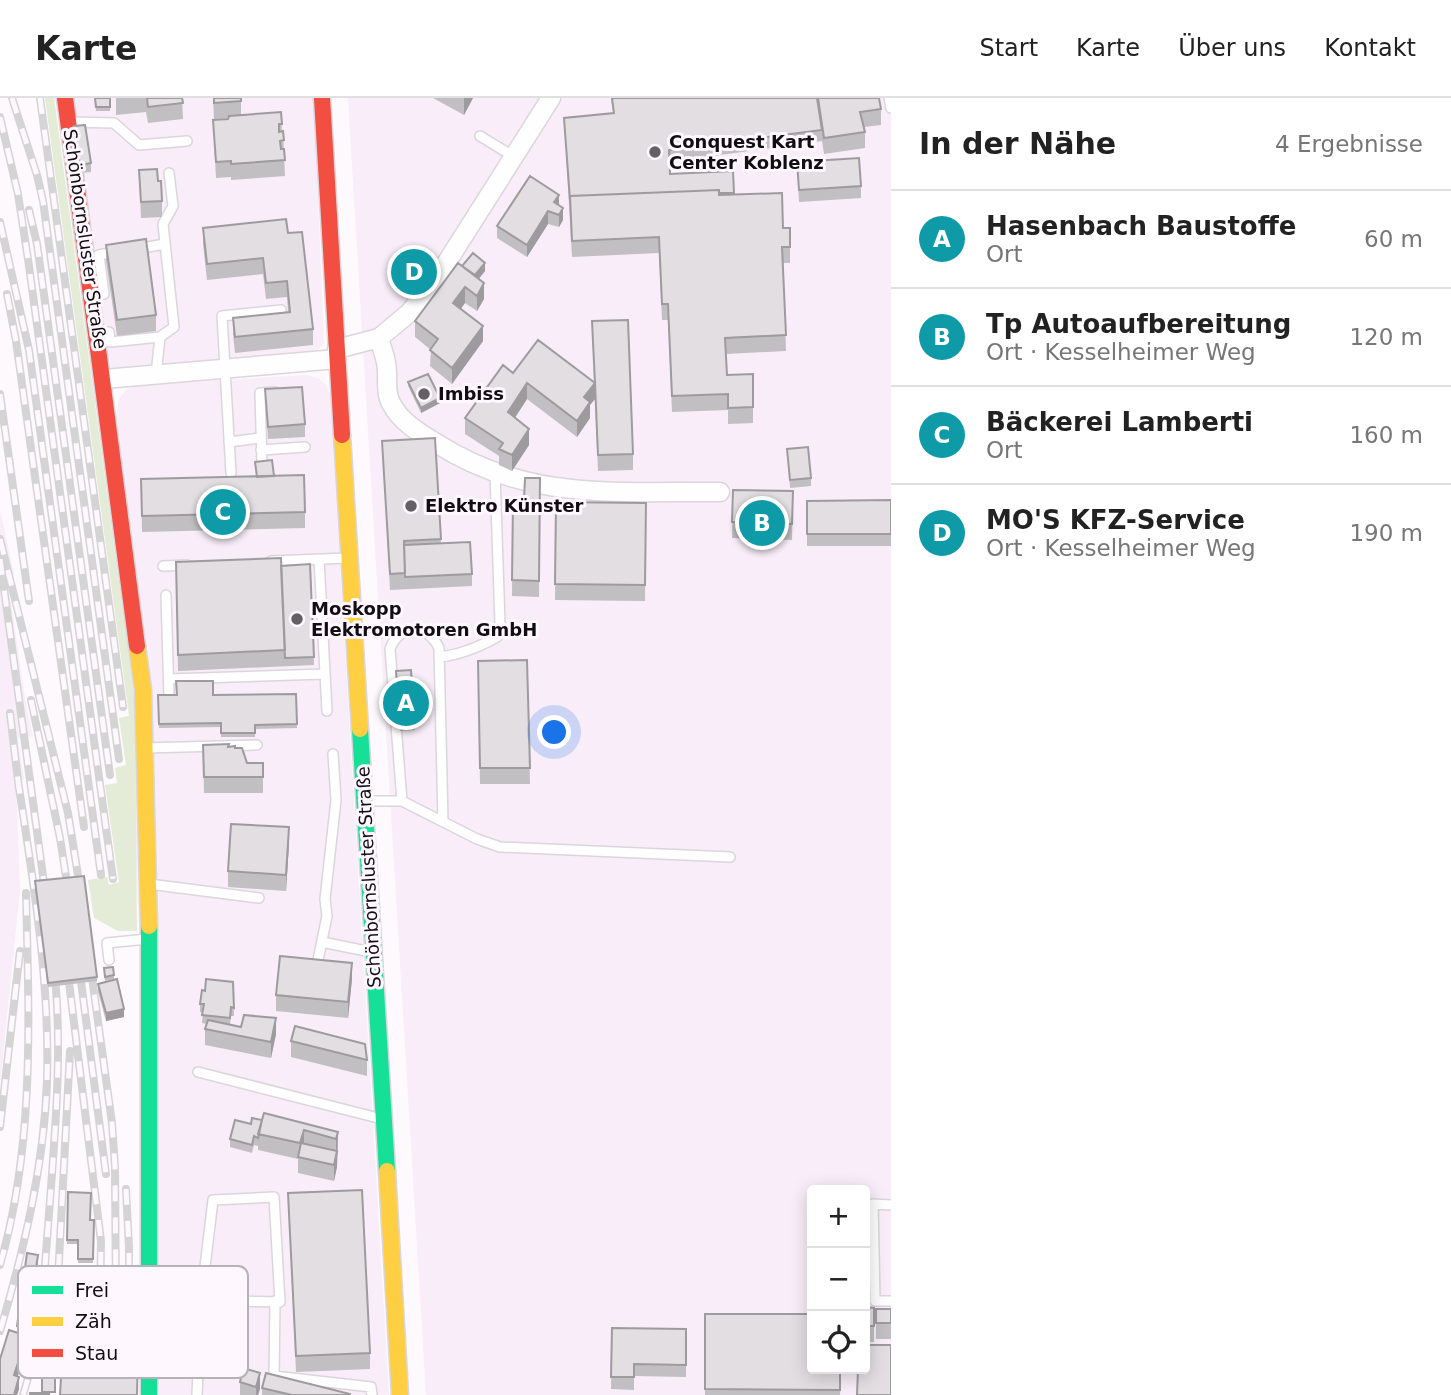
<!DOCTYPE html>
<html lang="de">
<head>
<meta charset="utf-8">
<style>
	body { margin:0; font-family:"DejaVu Sans",sans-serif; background:#f6f6f6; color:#222 }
	.controls { position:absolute; right:21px; bottom:21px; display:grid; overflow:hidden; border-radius:7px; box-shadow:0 4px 18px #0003 }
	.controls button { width:63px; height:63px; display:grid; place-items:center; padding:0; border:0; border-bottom:2px solid #e0e0e0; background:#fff; color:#222; font:35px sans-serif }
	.you { position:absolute; left:555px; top:635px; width:24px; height:24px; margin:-18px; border:5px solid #fff; border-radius:50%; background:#1a73e8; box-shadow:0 0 0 10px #1a73e833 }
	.badge { display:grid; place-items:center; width:46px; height:46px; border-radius:50%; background:#b45309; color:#fff; font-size:23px; font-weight:700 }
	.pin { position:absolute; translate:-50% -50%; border:4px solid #fff; box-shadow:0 2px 7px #0006 }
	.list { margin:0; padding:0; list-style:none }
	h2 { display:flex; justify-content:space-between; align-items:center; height:91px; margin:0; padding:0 28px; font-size:30px }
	h2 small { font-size:23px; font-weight:400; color:#767676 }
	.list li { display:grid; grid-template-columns:46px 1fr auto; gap:21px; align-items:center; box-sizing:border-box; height:98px; padding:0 28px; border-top:2px solid #e0e0e0 }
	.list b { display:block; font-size:26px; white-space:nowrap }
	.list p { margin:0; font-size:23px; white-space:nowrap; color:#767676 }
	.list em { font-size:23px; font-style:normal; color:#767676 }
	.icon { flex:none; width:38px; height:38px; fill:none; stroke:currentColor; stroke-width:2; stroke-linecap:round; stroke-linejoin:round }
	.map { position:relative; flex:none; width:891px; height:1297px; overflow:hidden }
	header { display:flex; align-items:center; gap:42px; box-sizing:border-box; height:98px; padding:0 35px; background:#fff; border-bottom:2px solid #e0e0e0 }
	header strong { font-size:33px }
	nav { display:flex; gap:38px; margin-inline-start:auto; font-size:24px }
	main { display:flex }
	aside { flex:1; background:#fff }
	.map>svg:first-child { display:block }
	.built { fill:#f8edf8; fill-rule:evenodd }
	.green { fill:#e4ebd6 }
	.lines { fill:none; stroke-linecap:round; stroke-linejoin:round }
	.lane-casing { stroke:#dbd6db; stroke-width:12 }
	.street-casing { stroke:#dbd6db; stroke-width:21 }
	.fast-casing { stroke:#dbd6db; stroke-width:19 }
	.slow-casing { stroke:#dbd6db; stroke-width:19 }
	.jam-casing { stroke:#dbd6db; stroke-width:19 }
	.lane { stroke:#fffeff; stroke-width:9 }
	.street { stroke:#fffeff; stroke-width:18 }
	.fast { stroke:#16e098; stroke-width:16 }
	.slow { stroke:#ffcf43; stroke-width:16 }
	.jam { stroke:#f24e42; stroke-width:16 }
	.rail-casing { stroke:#d4d4d4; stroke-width:8 }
	.rail { stroke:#fef8fe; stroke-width:5; stroke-dasharray:16; stroke-linecap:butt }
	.wall { fill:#c2bfc2 }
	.shaded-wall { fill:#9e9b9e }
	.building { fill:#e2dee2; stroke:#9e9b9e; stroke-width:2 }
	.poi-dot { fill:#646064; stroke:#fef8fe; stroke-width:2.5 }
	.labels { text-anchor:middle; stroke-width:6; stroke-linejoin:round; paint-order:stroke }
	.poi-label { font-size:18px; font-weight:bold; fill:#120d12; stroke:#fef8fe; text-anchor:start }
	.street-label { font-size:18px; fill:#120d12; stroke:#fef8fe }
	.key { fill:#fef8fe; stroke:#b7b2b7; stroke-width:2 }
	.key-label { font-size:19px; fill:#120d12 }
</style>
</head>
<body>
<header>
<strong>Karte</strong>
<nav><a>Start</a><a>Karte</a><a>Über uns</a><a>Kontakt</a></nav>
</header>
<main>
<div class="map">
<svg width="891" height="1297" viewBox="0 0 891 1297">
	<rect width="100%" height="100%" fill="#fdf9fd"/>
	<path class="built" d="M68 0H314L324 245 315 254 299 257 123 273 111 270Z
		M348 0H891V1297H426ZM812 1092H865V1271H812Z
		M307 277 318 280 326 287 330 297 389 1297H159L117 313 119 301 126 292 137 287Z
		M0 412 14 476 8 486 27 613 33 638 18 641 24 681 16 684 20 792 0 985Z"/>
	<path class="green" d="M45 0H54L135 604 137 833H118L94 820 88 782 107 779 109 787 119 784 105 687 117 685 115 670 126 667 119 620 129 618Z"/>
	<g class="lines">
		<defs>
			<path id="lane" d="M889 0 891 10
				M70 24 114 25 139 47 187 43
				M480 38 513 58
				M136 151 165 146
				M104 196 99 157 115 154
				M109 234 110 244 160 239
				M156 277 160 239 174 229 163 126 173 108 169 75
				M229 344 260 340
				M261 352 305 349
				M262 365 260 295 275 294
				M231 375 222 218 281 212
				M319 461 327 613
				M271 463 348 460
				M163 468 187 467
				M166 497 169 599
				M439 559C460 557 479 549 497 539L500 526 495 375
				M169 581 325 576
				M146 650 257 647
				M368 703H402L477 741 500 749 730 759
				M402 703 390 551C399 526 428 526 439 550L443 724
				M149 786 259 800
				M322 844 371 854
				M109 862 107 845 147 841
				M316 872 327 818 325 801 336 702 333 656
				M198 974 382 1021
				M891 1107 873 1106 875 1203H891
				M151 1201 280 1204 274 1099 213 1102 201 1202 197 1297
				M275 1203 274 1278 371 1289 372 1297"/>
			<path id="street" d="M379 240C381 248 385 257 386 265 389 280 384 294 392 307 401 324 420 335 436 345 528 404 617 393 720 394
				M337 251 379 240 409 215 433 186 551 0
				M104 281 337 261"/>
			<path id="fast" d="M360 631 387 1073
				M149 828V1297"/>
			<path id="slow" d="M342 337 360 631
				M137 548 143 591 149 828
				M387 1073 400 1297"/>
			<path id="jam" d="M65 0 137 548
				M322 0 342 337"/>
		</defs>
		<use href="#lane" class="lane-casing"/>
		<use href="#street" class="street-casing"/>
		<use href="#fast" class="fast-casing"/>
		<use href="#slow" class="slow-casing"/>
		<use href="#jam" class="jam-casing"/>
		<use href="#lane" class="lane"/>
		<use href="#street" class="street"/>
		<use href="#fast" class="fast"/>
		<use href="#slow" class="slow"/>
		<use href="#jam" class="jam"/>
		<defs>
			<path id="rail" d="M12 0 37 77 43 103 119 661
				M40 0 123 609
				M0 19 18 96 28 161 113 781
				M29 112 37 146 110 677
				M0 124 29 252 101 777
				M7 196 16 243 84 729
				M0 296 29 503
				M0 441 68 715 81 796
				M0 461 46 800
				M31 602 60 740 69 798
				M10 615 19 691
				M90 865 112 1025 115 1069 116 1211
				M67 868 101 1143 100 1211
				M79 868 106 1076
				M0 1029 20 853
				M126 1091 129 1150V1211
				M0 1167C35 1046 29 920 26 795
				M0 1233C24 1152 44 1068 47 983 50 882 33 782 18 683
				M58 1236V1181L70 953
				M23 1297C42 1239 44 1176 49 1116 55 1034 63 951 54 869"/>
		</defs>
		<use href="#rail" class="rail-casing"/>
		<use href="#rail" class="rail"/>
	</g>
	<path class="wall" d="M95 0H110V13H96Z
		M116 0H182L183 21 148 25 146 14 116 17Z
		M213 0H241V17L281 14 282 34 283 33 285 78 231 82V79L216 80 213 22 228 21 229 20 214 21Z
		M433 0H473L464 17Z
		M611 0H879L881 11V27L864 29 865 34V50L824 56 822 43 669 64 670 76 733 73 734 97 783 130 790 149V165H783L786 253 726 256 727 277 753 276V325L728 326V312L672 314 668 222H662L659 155 572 159 564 20 613 15Z
		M74 28 91 65V74L80 75 74 36Z
		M797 64 861 88V100L799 104Z
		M139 72 162 103V119L141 120Z
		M559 107 563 122 559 129 548 126 527 159 497 140V128Z
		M203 130 288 135 313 231V247L235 255 233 236V220L288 214 287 199 266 201 263 176 207 182 203 146Z
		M106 147 156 217V233L117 238 106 163Z
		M462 168 485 173 479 181 484 201 477 213 465 205 461 211 483 243 452 286 430 268 431 252 415 239V223Z
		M406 171 422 173 418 181 406 175Z
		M592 223 633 356V372L598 373 595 301 590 307V320L577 339 527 301 515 320 529 347 512 373 499 367V358L465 336V320L513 275 594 285Z
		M408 284 440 305 421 315 408 288Z
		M265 291 305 326V339L268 341Z
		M435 340 441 445 472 476V488L390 492 382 343Z
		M787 351 811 380V388L790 390Z
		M274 378 305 414V430L142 434 141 381Z
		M540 380 539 499 512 498 513 402H524Z
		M733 392 793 393 792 442 732 440Z
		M891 402V448H807V403Z
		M556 404 646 405 645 503 555 502Z
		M176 464 281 468 310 466 314 567 178 573Z
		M527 562 530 686H480L478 563Z
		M411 572 415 632 400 633 396 573Z
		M296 596 297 630 255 631V639H221V629L159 630 158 597Z
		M203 647 228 649 235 650 247 665H263V695H204Z
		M289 745 286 793 228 789V773Z
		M35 787 97 879V883L48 889Z
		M104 870 114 877V881L105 883Z
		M352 881 348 920 276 913V897Z
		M233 884 234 918H231L230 927 276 936 271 960 205 947V931L207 926 202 925 203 914H200V906L205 893Z
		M98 886 124 919 106 923 98 894Z
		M291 943 367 962V978L291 959Z
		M262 1022 338 1034 337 1069 334 1083 298 1075V1061L258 1052V1048L254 1047 252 1055 230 1049V1041L251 1026Z
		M68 1094 90 1122H94L93 1165H78V1146H67Z
		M288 1095 370 1255V1271L296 1274Z
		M38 1165 27 1237H23L27 1250 17 1278 19 1291 17 1297H0L17 1235V1228Z
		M865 1209 874 1210V1244H865Z
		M876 1211H891V1241H876Z
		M705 1216 841 1271 840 1297H705Z
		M612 1230 686 1231V1279L634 1278V1292L611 1291Z
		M40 1255H59V1275H40Z
		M243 1270 260 1291 258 1297H240V1284Z
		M262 1290 350 1297H262Z"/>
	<path class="shaded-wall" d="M464 0H473L464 17Z
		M559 97V109L554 116V104Z
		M563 110V122L559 129V117Z
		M548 113V126L527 159V147Z
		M485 165V173L470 191V182Z
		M484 185V201L477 213V198Z
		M465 189V205L453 221V205Z
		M483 228V243L452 286V270Z
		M527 285V301L508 330V314Z
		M595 285V301L590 307V320L577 339V323L584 299Z
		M440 300V305L421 315V310Z
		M529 331V347L512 373V357Z
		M289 729V745L286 793V777Z
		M352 865V881L348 920V904Z
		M124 911V919L106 923V915Z
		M276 920V936L271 960V944Z
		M304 1032V1048L300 1061V1045Z
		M338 1034 337 1069 334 1083V1067L336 1055V1041Z
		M38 1157V1165L27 1237V1229Z
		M27 1238V1250L14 1290V1277Z
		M260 1275V1291L258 1297H256V1289Z
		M19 1279V1291L17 1297H14Z"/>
	<path class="building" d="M95 0H110V9H96Z
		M147 0H182L183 5 148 9Z
		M214 0H241V3L214 5Z
		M612 0H817L822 32 669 52 670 76 733 73 734 95H719V92L570 98V102L564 20 614 15Z
		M818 0H879L881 11 860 14 865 34 824 40Z
		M281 14 282 26H279V34L283 33 284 42 280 43 281 51H284L285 62 231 66V63L216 64 213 22 228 21 229 18Z
		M85 27 91 65 80 67 74 28Z
		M859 60 861 88 799 92 797 64Z
		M157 71 158 83H161L162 103 141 104 139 72Z
		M530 78 559 97 554 104 563 110 559 117 548 113 527 147 497 128Z
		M719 92V97L782 95 783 130H790V149H782L786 237 725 240 727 277 753 276V309L728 310V296L672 298 668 206H662L659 139 572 143 570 98Z
		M286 121 288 135 302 134 313 231 235 239 233 220 290 214 287 183 266 185 263 160 207 166 203 130Z
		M146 141 156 217 117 222 106 147Z
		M473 155 485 165 475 177 462 168Z
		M409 164 422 169 418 177 406 171Z
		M458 165 484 185 477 198 465 189 453 205 483 228 452 270 430 252 438 241 415 223Z
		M628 222 633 356 598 357 595 285 584 299 590 304 577 323 527 285 508 314 529 331 512 357 499 351 503 345 465 320 503 267 513 275 538 242 595 285 592 223Z
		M428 276 440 300 421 310 408 284Z
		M302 289 305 326 268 329 265 291Z
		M435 340 441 441 404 443 405 475 390 476 382 343Z
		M808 349 811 380 790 382 787 351Z
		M272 362 274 378 257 379 255 364Z
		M304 377 305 414 142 418 141 381Z
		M525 380H540L539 483 512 482 513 402H524Z
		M733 392 793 393 792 426 732 424Z
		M891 402V436H807V403Z
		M556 404 646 405 645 487 555 486Z
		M470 444 472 476 405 479 404 447Z
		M281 460 285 552 178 557 176 464Z
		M310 466 314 559 285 560 281 468Z
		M527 562 530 670H480L478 563Z
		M411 572 415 628 400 629 396 573Z
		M176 583H213V597L296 596 297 626 255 627V635H221V625L159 626 158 597H177Z
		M229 646 228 649 235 648V650H242L247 665H263V679H204L203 647Z
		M231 726 289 729 286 777 228 773Z
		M84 778 97 879 48 885 35 783Z
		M280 858 352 865 348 904 276 897Z
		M113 869 114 877 105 879 104 870Z
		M117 881 124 911 106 915 98 886Z
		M206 881 233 884 234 910 231 909 230 920 202 917 204 906H200L202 892 205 893Z
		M244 917 276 920 271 944 205 931 208 922 241 929Z
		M295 928 365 946 367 962 291 943Z
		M264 1015 338 1034 336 1041 304 1032 300 1045 258 1036Z
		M252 1020 262 1022 258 1040 254 1038 252 1047 230 1041 235 1022 251 1026Z
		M301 1045 337 1053 334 1067 298 1059Z
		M362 1092 370 1255 296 1258 288 1095Z
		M68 1094 91 1095 90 1122H94L93 1161H78V1142H67Z
		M27 1155 38 1157 27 1229 17 1228Z
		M66 1195H139L137 1297H60Z
		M865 1209 874 1210V1228H865Z
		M876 1211H891V1225H876Z
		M705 1216H812V1271H840V1292L705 1291Z
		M612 1230 686 1231V1267L634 1266V1279H611Z
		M9 1232 27 1238 14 1277 19 1279 14 1297H0V1261Z
		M865 1247H891V1297H857L858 1271H865Z
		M243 1270 260 1275 256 1289 240 1284Z
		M266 1275 350 1296V1297H292L262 1290Z
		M42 1277H55V1294H42Z
		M30 1295H49V1297H30Z"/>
	<g class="poi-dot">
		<circle cx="655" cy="54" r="7"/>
		<circle cx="424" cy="296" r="7"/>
		<circle cx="411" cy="408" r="7"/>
		<circle cx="297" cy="521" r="7"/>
	</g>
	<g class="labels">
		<g class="poi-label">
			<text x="669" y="50">Conquest Kart<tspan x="669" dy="21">Center Koblenz</tspan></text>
			<text x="438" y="302">Imbiss</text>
			<text x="425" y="414">Elektro Künster</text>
			<text x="311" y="517">Moskopp<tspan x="311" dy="21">Elektromotoren GmbH</tspan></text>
		</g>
		<g class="street-label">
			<text transform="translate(85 141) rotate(82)" y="6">Schönbornsluster Straße</text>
			<text transform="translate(369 779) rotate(-93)" y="6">Schönbornsluster Straße</text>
		</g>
	</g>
	<rect x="18" y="1168" width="230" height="112" rx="10" class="key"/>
	<rect x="32" y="1188" width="31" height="8" fill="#16e098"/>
	<rect x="32" y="1219" width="31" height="9" fill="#ffcf43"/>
	<rect x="32" y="1251" width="31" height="8" fill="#f24e42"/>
	<g class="key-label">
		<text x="75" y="1199">Frei</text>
		<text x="75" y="1230">Zäh</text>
		<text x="75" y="1262">Stau</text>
	</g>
</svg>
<div class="controls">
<button>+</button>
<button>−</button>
<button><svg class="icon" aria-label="locate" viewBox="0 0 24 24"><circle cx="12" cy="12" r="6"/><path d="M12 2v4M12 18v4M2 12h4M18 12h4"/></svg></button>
</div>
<div class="you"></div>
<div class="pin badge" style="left:406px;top:605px;background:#0f9aa8">A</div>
<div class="pin badge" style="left:762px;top:425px;background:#0f9aa8">B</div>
<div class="pin badge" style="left:223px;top:414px;background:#0f9aa8">C</div>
<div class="pin badge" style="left:414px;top:174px;background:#0f9aa8">D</div>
</div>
<aside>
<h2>In der Nähe<small>4 Ergebnisse</small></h2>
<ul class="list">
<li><span class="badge" style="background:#0f9aa8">A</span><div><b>Hasenbach Baustoffe</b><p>Ort</p></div><em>60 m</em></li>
<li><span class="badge" style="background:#0f9aa8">B</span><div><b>Tp Autoaufbereitung</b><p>Ort · Kesselheimer Weg</p></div><em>120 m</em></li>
<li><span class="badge" style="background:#0f9aa8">C</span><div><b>Bäckerei Lamberti</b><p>Ort</p></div><em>160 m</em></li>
<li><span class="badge" style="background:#0f9aa8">D</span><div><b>MO'S KFZ-Service</b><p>Ort · Kesselheimer Weg</p></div><em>190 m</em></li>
</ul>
</aside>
</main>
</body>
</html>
